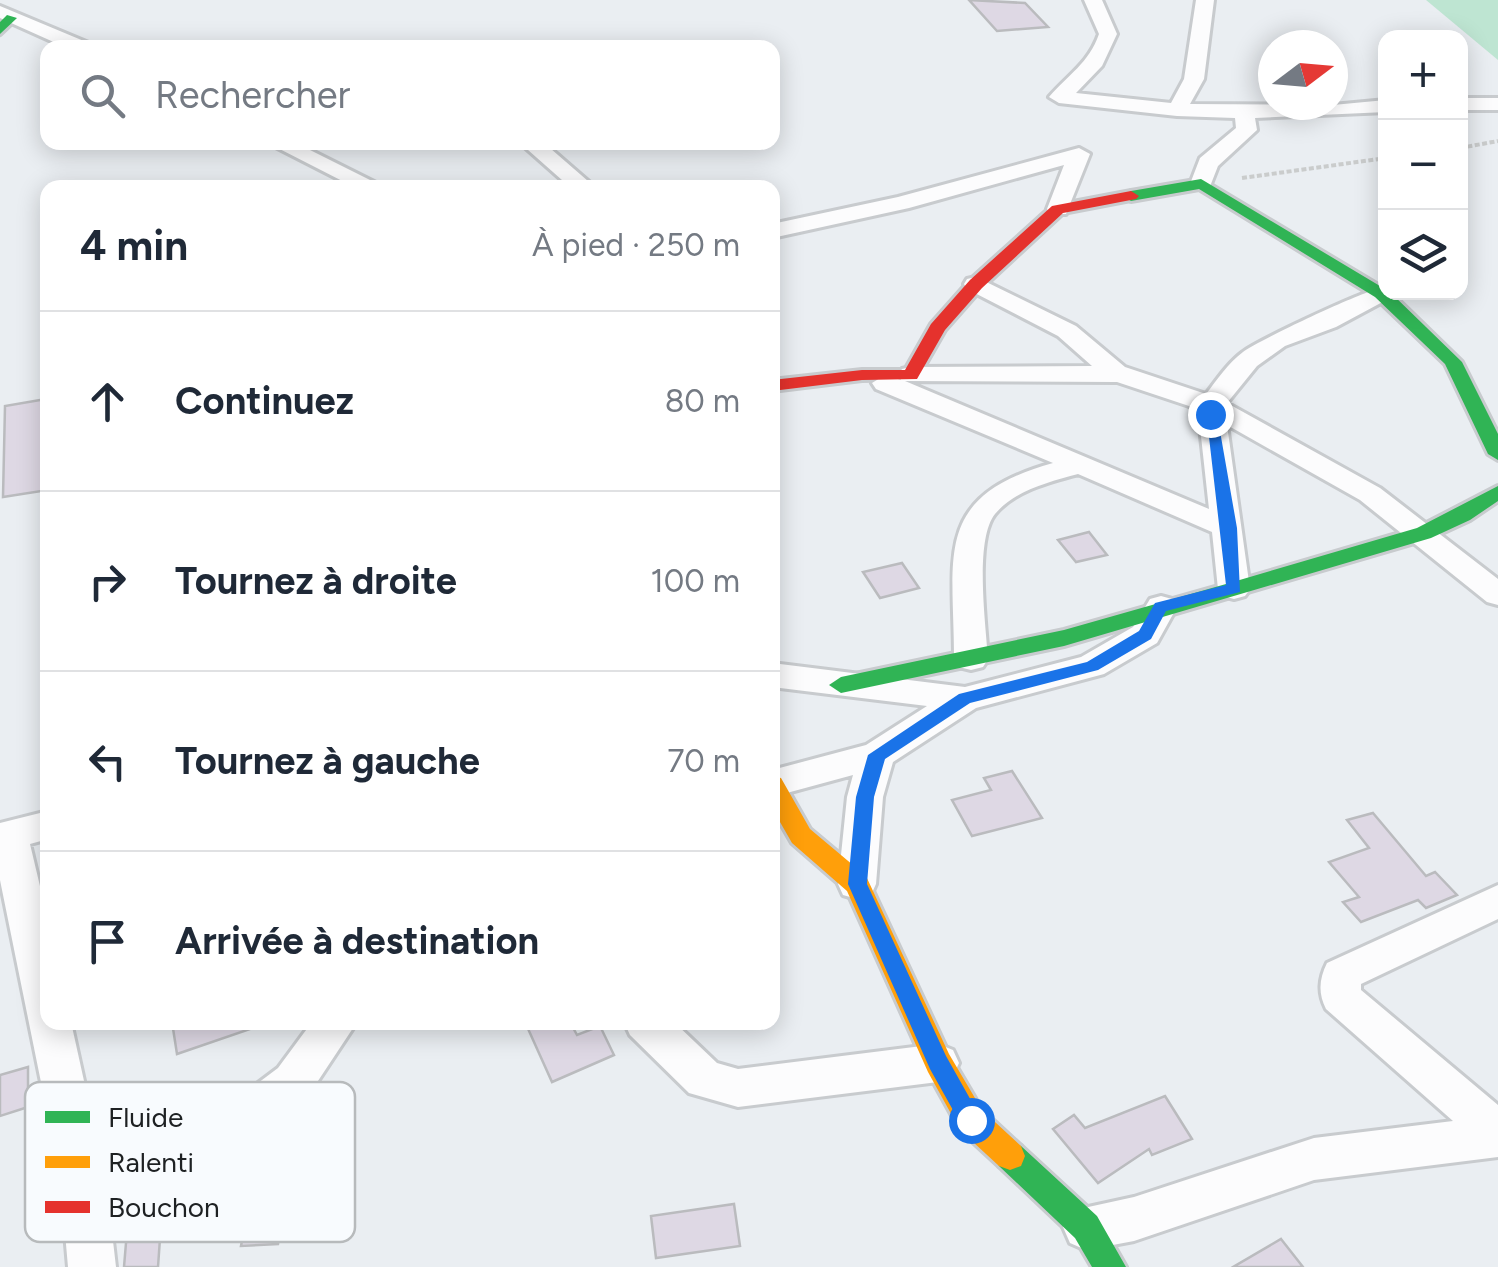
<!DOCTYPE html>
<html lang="fr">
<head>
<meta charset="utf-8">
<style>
	body { margin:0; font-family:Figtree,sans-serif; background:#f6f6f7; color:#1f2937 }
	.controls { position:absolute; right:30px; top:30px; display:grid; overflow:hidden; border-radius:20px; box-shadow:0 5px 25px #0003 }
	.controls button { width:90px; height:90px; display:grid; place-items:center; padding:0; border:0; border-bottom:2px solid #e0e1e3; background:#fff; color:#1f2937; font:50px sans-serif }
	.compass { position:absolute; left:1258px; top:30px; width:90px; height:90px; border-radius:50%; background:#fff; box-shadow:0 5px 25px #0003; rotate:74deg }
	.stop { position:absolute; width:30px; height:30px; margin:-22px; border:8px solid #1a73e8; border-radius:50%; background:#fff }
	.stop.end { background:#1a73e8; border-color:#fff; box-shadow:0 2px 10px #0008 }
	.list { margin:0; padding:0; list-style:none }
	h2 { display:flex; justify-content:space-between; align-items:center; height:130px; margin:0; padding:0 40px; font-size:42px }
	h2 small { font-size:32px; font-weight:400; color:#747a83 }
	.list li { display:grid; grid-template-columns:65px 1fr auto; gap:30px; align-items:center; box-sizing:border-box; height:180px; padding:0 40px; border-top:2px solid #e0e1e3 }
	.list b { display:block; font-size:38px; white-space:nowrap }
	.list em { font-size:32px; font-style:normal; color:#747a83 }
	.icon { flex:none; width:55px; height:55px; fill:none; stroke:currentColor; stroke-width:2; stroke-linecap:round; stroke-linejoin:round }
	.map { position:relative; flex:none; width:1498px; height:1267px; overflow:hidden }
	.search { position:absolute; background:#fff; box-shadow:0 5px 25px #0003; left:40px; top:40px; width:740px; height:110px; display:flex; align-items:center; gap:25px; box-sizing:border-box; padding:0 35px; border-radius:20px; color:#747a83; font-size:38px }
	.panel { position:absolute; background:#fff; box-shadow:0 5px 25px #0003; left:40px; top:180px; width:740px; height:850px; border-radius:20px }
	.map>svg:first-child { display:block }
	.green { fill:#bee5d2 }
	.building { fill:#ded8e4; stroke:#babbbe; stroke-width:2.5 }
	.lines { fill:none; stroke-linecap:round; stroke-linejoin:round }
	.street-casing { stroke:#c8cbce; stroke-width:6 }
	.fast-casing { stroke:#c8cbce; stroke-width:6 }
	.slow-casing { stroke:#c8cbce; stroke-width:6 }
	.jam-casing { stroke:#c8cbce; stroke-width:6 }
	.path { stroke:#cacccc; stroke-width:4; stroke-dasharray:5 2.5; stroke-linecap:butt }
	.street { fill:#fcfcfd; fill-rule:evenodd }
	.fast { fill:#30b455; fill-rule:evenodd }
	.slow { fill:#ff9f0a; fill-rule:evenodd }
	.jam { fill:#e5322d; fill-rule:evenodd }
	.route { fill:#1a73e8 }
	.key { fill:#f8fbfe; stroke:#b7babc; stroke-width:2.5 }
	.key-label { font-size:28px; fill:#1e2123 }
</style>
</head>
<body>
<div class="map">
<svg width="1498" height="1267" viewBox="0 0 1498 1267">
	<rect width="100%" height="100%" fill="#eaeef2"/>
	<path class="green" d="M1426 0H1498V60Z"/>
	<path class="building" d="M969 0 1025 3 1048 27 997 31Z
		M46 399 48 490 3 497 5 406Z
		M1089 532 1107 555 1076 562 1058 540Z
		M902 563 919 588 880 598 863 572Z
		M1012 771 1042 818 972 836 952 800 991 790 984 778Z
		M1373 813 1426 876 1435 872 1457 895 1426 908 1418 900 1361 922 1343 902 1359 897 1329 862 1369 848 1347 820Z
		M172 1022H255L256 1027 177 1054Z
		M525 1022H570L577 1035 600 1026 614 1055 552 1082Z
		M28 1067V1107L0 1116V1075Z
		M1165 1096 1192 1139 1152 1155 1149 1149 1098 1183 1053 1129 1074 1115 1085 1128Z
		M286 1197 278 1244 241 1246 250 1198Z
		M734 1204 740 1246 656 1258 651 1216Z
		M161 1224 158 1267H124L127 1231Z
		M1281 1239 1303 1267H1233Z"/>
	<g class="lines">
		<defs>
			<path id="street" d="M1084 0H1102L1117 34 1102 66 1076 93 1171 103 1184 79 1196 0H1214L1204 79 1190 104 1333 105 1386 100V112L1255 118 1257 130 1218 166 1209 189H1193L1190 184 1200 158 1236 128 1235 118 1177 116 1059 103 1049 97C1068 75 1089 63 1099 34Z
				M0 6 91 44 93 48H67L0 18Z
				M1460 98H1498V110H1460Z
				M266 142H294L386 188H356Z
				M519 142H543L596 188H571Z
				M1079 148 1090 154 1066 214H1050L1047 209 1064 165 909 208 772 238V224L898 197Z
				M976 277 1076 326 1125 367 1206 394C1217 380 1228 363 1243 352 1257 341 1373 286 1386 287V292L1393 293 1390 298 1336 327 1285 346 1257 366 1227 403 1380 488 1498 579V605L1487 602 1360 500 1227 425 1250 589 1245 596 1234 599 1223 596 1218 589 1212 532 1078 474C1049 482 1015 490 995 514 974 540 986 626 988 659L983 667 971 670 959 667 954 659C954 554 932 497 1053 463L876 389 872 383 885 375 901 380 898 375 902 369 911 367 1092 366 1058 336 967 289 964 284 967 279ZM905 381 1117 382 1198 409 1209 509Z
				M1161 596 1172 599 1177 607 1157 643 1104 674 976 708 893 762 883 797 876 884 871 895 857 899 843 895 838 884 847 797 853 775 772 797V770L866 745 927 706 772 687V663L965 687 1081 657 1133 627 1150 599Z
				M48 811V839L30 844 48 920V1022H71L99 1149 227 1106 278 1068 312 1022H357L308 1096 257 1136 107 1189 116 1267H68L60 1176 0 880V823Z
				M1498 885V919L1361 984V990L1498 1105V1157L1314 1180 1134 1241 1086 1250 1070 1243 1063 1227 1070 1211 1134 1197 1314 1138 1453 1121 1326 1009C1318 993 1319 979 1327 963Z
				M624 1022H674L717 1063 738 1069 938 1044 953 1050 959 1063 953 1076 938 1082 738 1107 689 1093 630 1035Z"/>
			<path id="fast" d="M7 15 17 18 0 34V22Z
				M1201 179 1390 292 1462 362 1498 434V460L1488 454 1445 364 1375 297 1199 189 1131 201 1123 196 1131 191Z
				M1498 486V501L1470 520 1431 538 1064 646 841 693 829 685 841 677 1064 630 1226 584 1417 528Z
				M1010 1142 1021 1146 1097 1216 1126 1267H1092L1075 1238 999 1166 995 1156 999 1146Z"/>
			<path id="slow" d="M772 776 781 778 810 829 866 876 949 1054 982 1110 1021 1146 1025 1156 1021 1166 1010 1170 999 1166 960 1130 928 1072 847 891 792 843 772 808Z"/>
			<path id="jam" d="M1131 191 1139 196 1136 199 1063 213 982 288 945 330 917 379 862 380 772 391V380L862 370H905L931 324 970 280 1052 206Z"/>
		</defs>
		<use href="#street" class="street-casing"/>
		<use href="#fast" class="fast-casing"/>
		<use href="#slow" class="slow-casing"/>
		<use href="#jam" class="jam-casing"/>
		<path class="path" d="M1460 148 1498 141
			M1242 178 1386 158"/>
		<use href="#street" class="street"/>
		<use href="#fast" class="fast"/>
		<use href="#slow" class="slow"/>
		<use href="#jam" class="jam"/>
	</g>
	<path class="route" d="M1206 411 1217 414 1237 528 1240 592 1166 611 1151 639 1098 670 970 703 885 759 874 797 867 884 946 1056 982 1120 979 1128 971 1131 963 1128 930 1069 848 884 856 797 868 755 959 694 1087 662 1139 631 1155 603 1226 585Z"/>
	<rect x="25" y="1082" width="330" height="160" rx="15" class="key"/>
	<rect x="45" y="1111" width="45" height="12" fill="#30b455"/>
	<rect x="45" y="1156" width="45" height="12" fill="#ff9f0a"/>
	<rect x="45" y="1201" width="45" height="12" fill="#e5322d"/>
	<g class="key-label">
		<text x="108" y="1127">Fluide</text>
		<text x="108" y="1172">Ralenti</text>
		<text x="108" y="1217">Bouchon</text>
	</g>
</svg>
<div class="controls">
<button>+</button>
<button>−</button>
<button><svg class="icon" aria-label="layers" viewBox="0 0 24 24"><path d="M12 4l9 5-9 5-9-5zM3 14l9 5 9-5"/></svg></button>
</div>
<svg class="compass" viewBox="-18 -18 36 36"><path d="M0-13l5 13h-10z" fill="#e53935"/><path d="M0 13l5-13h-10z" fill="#747a83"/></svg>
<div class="stop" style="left:971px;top:1120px"></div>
<div class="stop end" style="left:1210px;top:414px"></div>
<div class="search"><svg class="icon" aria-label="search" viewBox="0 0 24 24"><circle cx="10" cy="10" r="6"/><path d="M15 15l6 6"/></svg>Rechercher</div>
<section class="panel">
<h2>4 min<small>À pied · 250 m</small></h2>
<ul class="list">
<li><svg class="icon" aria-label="ahead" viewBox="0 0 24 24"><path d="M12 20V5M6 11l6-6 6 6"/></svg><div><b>Continuez</b></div><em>80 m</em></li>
<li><svg class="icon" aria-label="right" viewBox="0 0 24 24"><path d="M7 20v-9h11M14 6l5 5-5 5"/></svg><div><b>Tournez à droite</b></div><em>100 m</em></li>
<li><svg class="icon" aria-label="left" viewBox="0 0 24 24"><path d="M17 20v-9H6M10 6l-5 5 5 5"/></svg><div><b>Tournez à gauche</b></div><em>70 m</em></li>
<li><svg class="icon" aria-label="arrive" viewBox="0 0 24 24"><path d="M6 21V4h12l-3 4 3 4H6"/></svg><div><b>Arrivée à destination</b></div></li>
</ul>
</section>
</div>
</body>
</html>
